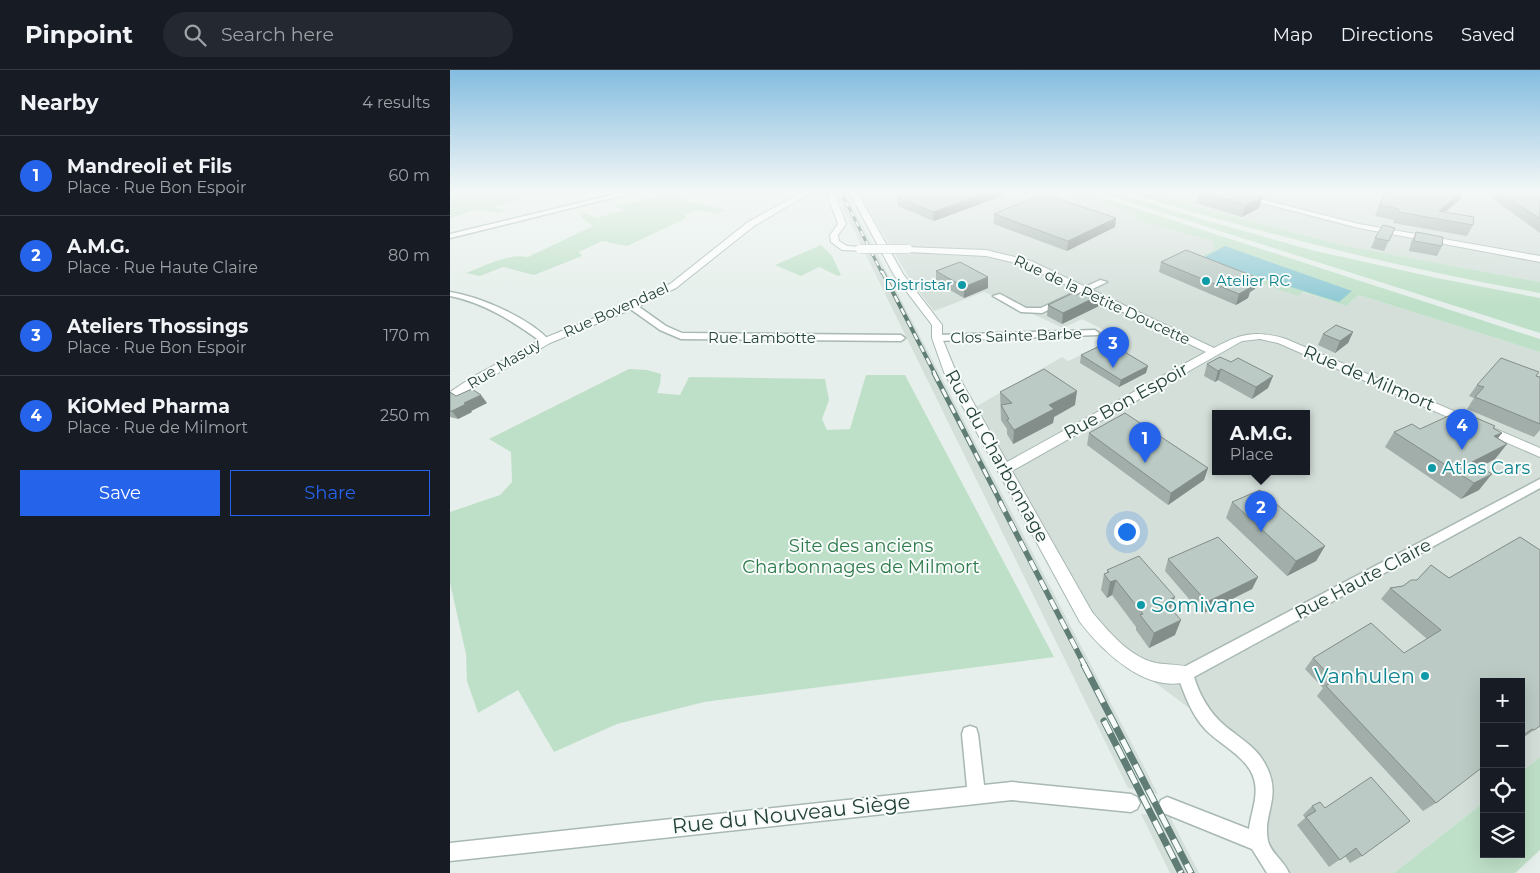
<!DOCTYPE html>
<html lang="en">
<head>
<meta charset="utf-8">
<style>
	body { margin:0; font-family:Montserrat,sans-serif; background:#242831; color:#f1f3f6 }
	.controls { position:absolute; right:15px; bottom:15px; display:grid; overflow:hidden; border-radius:0px; box-shadow:0 5px 20px #0002 }
	.controls button { width:45px; height:45px; display:grid; place-items:center; padding:0; border:0; border-bottom:1px solid #363941; background:#171b24; color:#f1f3f6; font:25px sans-serif }
	.you { position:absolute; left:676px; top:461px; width:18px; height:18px; margin:-12px; border:4px solid #fff; border-radius:50%; background:#1a73e8; box-shadow:0 0 0 8px #1a73e833 }
	.badge { display:grid; place-items:center; width:32px; height:32px; border-radius:50%; background:#2563eb; color:#fff; font-size:16px; font-weight:700 }
	.pin { position:absolute; translate:-50% -41px; filter:drop-shadow(0 1px 2px #0008) }
	.pin::after { content:''; position:absolute; top:26px; width:18px; height:15px; background:inherit; clip-path:polygon(0 0,100% 0,50% 100%) }
	.popup { position:absolute; left:762px; top:340px; width:98px; height:65px; box-sizing:border-box; display:grid; place-content:center; border-radius:0px; background:#171b24; filter:drop-shadow(0 1px 4px #0005); font-size:16px; white-space:nowrap; color:#9ea1a6 }
	.popup b { font-size:19px; color:#f1f3f6 }
	.popup::after { content:''; position:absolute; left:50%; top:100%; margin-left:-10px; border:10px solid transparent; border-top-color:#171b24 }
	.list { margin:0; padding:0; list-style:none }
	h2 { display:flex; justify-content:space-between; align-items:center; height:65px; margin:0; padding:0 20px; font-size:21px }
	h2 small { font-size:16px; font-weight:400; color:#9ea1a6 }
	.list li { display:grid; grid-template-columns:32px 1fr auto; gap:15px; align-items:center; box-sizing:border-box; height:80px; padding:0 20px; border-top:1px solid #363941 }
	.list b { display:block; font-size:19px; white-space:nowrap }
	.list p { margin:0; font-size:16px; white-space:nowrap; color:#9ea1a6 }
	.list em { font-size:16px; font-style:normal; color:#9ea1a6 }
	.actions { display:flex; gap:10px; padding:15px 20px }
	.actions a { flex:1; padding:11px 0; border:1px solid #2563eb; border-radius:0px; text-align:center; font-size:18px; color:#2563eb }
	.actions .main { background:#2563eb; color:#fff }
	.icon { flex:none; width:28px; height:28px; fill:none; stroke:currentColor; stroke-width:2; stroke-linecap:round; stroke-linejoin:round }
	.map { position:relative; flex:none; width:1090px; height:803px; overflow:hidden }
	header { display:flex; align-items:center; gap:30px; box-sizing:border-box; height:70px; padding:0 25px; background:#171b24; border-bottom:1px solid #363941 }
	header strong { font-size:24px }
	nav { display:flex; gap:28px; margin-inline-start:auto; font-size:18px }
	.search { width:350px; height:45px; background:#242831; display:flex; align-items:center; gap:12px; box-sizing:border-box; padding:0 18px; border-radius:28px; color:#9ea1a6; font-size:19px }
	main { display:flex }
	aside { flex:1; background:#171b24 }
	.map>svg:first-child { display:block }
	.built { fill:#d4dfda; fill-rule:evenodd }
	.green { fill:#bfe0c8 }
	.water { fill:#8ec9d4 }
	.lines { fill:none; stroke-linecap:round; stroke-linejoin:round }
	.minor-casing { stroke:#a8b8b2; stroke-width:3 }
	.tertiary-casing { stroke:#a8b8b2; stroke-width:2 }
	.minor { fill:#fff; fill-rule:evenodd }
	.tertiary { fill:#fff; fill-rule:evenodd }
	.rail-far4-casing { stroke:#5f7d75; stroke-width:3 }
	.rail-far3-casing { stroke:#5f7d75; stroke-width:4 }
	.rail-far2-casing { stroke:#5f7d75; stroke-width:5 }
	.rail-far1-casing { stroke:#5f7d75; stroke-width:5.5 }
	.rail-casing { stroke:#5f7d75; stroke-width:7 }
	.rail-far4 { stroke:#f7fbf9; stroke-width:2; stroke-dasharray:5.5; stroke-linecap:butt }
	.rail-far3 { stroke:#f7fbf9; stroke-width:2.5; stroke-dasharray:7; stroke-linecap:butt }
	.rail-far2 { stroke:#f7fbf9; stroke-width:3; stroke-dasharray:9; stroke-linecap:butt }
	.rail-far1 { stroke:#f7fbf9; stroke-width:4; stroke-dasharray:11; stroke-linecap:butt }
	.rail { stroke:#f7fbf9; stroke-width:5; stroke-dasharray:14; stroke-linecap:butt }
	.tertiary-bridge-casing { stroke:#a8b8b2; stroke-width:9; stroke-linecap:butt }
	.tertiary-bridge { stroke:#fff; stroke-width:8 }
	.wall { fill:#a1aea9 }
	.shaded-wall { fill:#838d89 }
	.building { fill:#bbcac4; stroke:#838d89 }
	.culture-dot { fill:#0f9aa8; stroke:#f7fbf9; stroke-width:2 }
	.labels { text-anchor:middle; stroke-width:4; stroke-linejoin:round; paint-order:stroke }
	.far-culture-label { font-size:15px; fill:#0d838f; stroke:#f7fbf9; text-anchor:start }
	.far-street-label { font-size:15px; fill:#24423a; stroke:#f7fbf9 }
	.street-label { font-size:18px; fill:#24423a; stroke:#f7fbf9 }
	.culture-label { font-size:18px; fill:#0d838f; stroke:#f7fbf9; text-anchor:start }
	.park-label { font-size:18px; fill:#2d7a4b; stroke:#f7fbf9 }
	.near-culture-label { font-size:21px; fill:#0d838f; stroke:#f7fbf9; text-anchor:start }
	.near-street-label { font-size:21px; fill:#24423a; stroke:#f7fbf9 }
</style>
</head>
<body>
<header>
<strong>Pinpoint</strong>
<div class="search"><svg class="icon" aria-label="search" viewBox="0 0 24 24"><circle cx="10" cy="10" r="6"/><path d="M15 15l6 6"/></svg>Search here</div>
<nav><a>Map</a><a>Directions</a><a>Saved</a></nav>
</header>
<main>
<aside>
<h2>Nearby<small>4 results</small></h2>
<ul class="list">
<li><span class="badge">1</span><div><b>Mandreoli et Fils</b><p>Place · Rue Bon Espoir</p></div><em>60 m</em></li>
<li><span class="badge">2</span><div><b>A.M.G.</b><p>Place · Rue Haute Claire</p></div><em>80 m</em></li>
<li><span class="badge">3</span><div><b>Ateliers Thossings</b><p>Place · Rue Bon Espoir</p></div><em>170 m</em></li>
<li><span class="badge">4</span><div><b>KiOMed Pharma</b><p>Place · Rue de Milmort</p></div><em>250 m</em></li>
</ul>
<div class="actions"><a class="main">Save</a><a>Share</a></div>
</aside>
<div class="map">
<svg width="1090" height="803" viewBox="0 0 1090 803">
	<rect width="100%" height="100%" fill="#e6efeb"/>
	<path class="built" d="M385 122H395L708 724 678 718Z
		M409 122H619L685 143 688 150 764 171 766 178 745 189 896 236 909 225 1090 282V687L1071 702V612H1034V732L944 803H837L809 772 815 726 790 676 683 596 654 571 522 339 612 287 618 291 669 268 632 249 613 258 534 222 484 241 460 210ZM766 343H856V401H766Z
		M689 122H1090V212L896 176Z
		M691 744 720 747 749 803H720Z"/>
	<path class="green" d="M0 122H63L68 124 70 129 43 137 55 140 47 143 28 139 0 148Z
		M619 122H635L1090 269V282L909 225 896 236 853 222 848 226 744 190 765 179 763 171 688 150 684 143Z
		M648 122H664L744 147 861 180 987 208 1090 228V263Z
		M676 122H689L896 176 1090 212V223C950 198 813 164 676 122Z
		M219 124 238 128 233 130 276 140 268 144 246 140 235 145 236 148 177 176 152 171 129 182 132 186 84 205 53 197 30 206 16 203C35 196 58 183 78 187L143 156 132 148 130 143 132 142 147 148 174 140 164 136Z
		M371 175 382 186 391 205 388 206 369 197 351 206 325 195Z
		M179 299 197 300 211 304 210 314 207 323 230 325 239 307 375 309 379 330 372 349 377 360 400 359 416 305H455L604 587 254 632 167 654 104 682 68 620 28 643 17 611 16 584 0 513V442L50 425 62 412 61 382 39 369Z
		M1090 687V780L1065 803H944L1034 732V784H1071V702Z"/>
	<path class="water" d="M775 176 902 221 889 232 751 189Z"/>
	<g class="lines">
		<defs>
			<path id="minor" d="M175 122H186L0 168V164Z
				M650 210 657 212 592 243 571 242 543 226 550 224 576 238H591Z
				M0 222C31 227 79 248 100 271L96 274 93 273C64 252 35 233 0 226Z
				M179 234H185L216 256 232 263 451 265 455 268 451 271 231 269 210 260 179 238Z
				M645 260 649 263 648 265 487 271 483 268 487 265Z
				M1090 409V418L744 607C750 626 759 642 774 655 788 667 805 676 814 692 834 726 812 742 818 771 821 783 834 791 839 803H817L802 779 711 742 708 736 711 730 717 727 799 759C801 742 809 726 804 709 798 687 770 675 755 659 741 644 734 623 727 604L730 599Z
				M520 656 526 658 528 664 534 715 562 712 681 724 687 727 690 733 687 739 681 742 562 730 0 791V773L517 717 512 664 514 658Z"/>
			<path id="tertiary" d="M353 122H362L304 156 226 218 185 238 100 273 0 331V322L21 308 92 269 179 234 220 214 298 152Z
				M376 122H384L396 154 388 165 389 171 397 176 413 177V181L392 180 381 172 380 165 388 154Z
				M399 122H407L453 204 492 255V268L506 302 557 392 756 282 575 195 536 186 458 182 454 179 455 177 536 180 581 191 764 278C791 263 806 260 836 269L1090 378V387L828 273 810 269 792 271 562 401 642 542C659 562 679 587 706 593 718 595 731 594 742 598L744 604 742 610C699 627 653 582 630 552L494 302 482 268V255L444 205Z
				M769 122H782L909 154 1090 186V192L909 158Z"/>
		</defs>
		<use href="#minor" class="minor-casing"/>
		<use href="#tertiary" class="tertiary-casing"/>
		<use href="#minor" class="minor"/>
		<use href="#tertiary" class="tertiary"/>
		<defs>
			<path id="rail-far4" d="M391 122 432 203"/>
			<path id="rail-far3" d="M432 201 485 304"/>
			<path id="rail-far2" d="M484 303 551 433"/>
			<path id="rail-far1" d="M550 432 635 596"/>
			<path id="rail" d="M634 595 741 803
				M654 651 731 803"/>
		</defs>
		<use href="#rail-far4" class="rail-far4-casing"/>
		<use href="#rail-far3" class="rail-far3-casing"/>
		<use href="#rail-far2" class="rail-far2-casing"/>
		<use href="#rail-far1" class="rail-far1-casing"/>
		<use href="#rail" class="rail-casing"/>
		<use href="#rail-far4" class="rail-far4"/>
		<use href="#rail-far3" class="rail-far3"/>
		<use href="#rail-far2" class="rail-far2"/>
		<use href="#rail-far1" class="rail-far1"/>
		<use href="#rail" class="rail"/>
		<defs>
			<path id="tertiary-bridge" d="M410 179H458"/>
		</defs>
		<use href="#tertiary-bridge" class="tertiary-bridge-casing"/>
		<use href="#tertiary-bridge" class="tertiary-bridge"/>
	</g>
	<path class="wall" d="M749 122H799L809 138 792 147 746 133Z
		M934 122H1014L1009 130 995 142 1023 155 1017 166 943 153 944 150 925 146Z
		M1045 122H1090V163L1042 128Z
		M552 126 484 151 448 136 447 127Z
		M544 144 666 148 665 157 617 181 544 154Z
		M945 158 934 181 921 178 925 168Z
		M966 162 992 176 987 186 959 181 961 172Z
		M711 192 805 219 800 222 798 228 786 235 709 202Z
		M486 201 538 218 514 228 486 212Z
		M626 225H650L649 236 612 254 597 246 598 235Z
		M903 262 898 273 885 283 868 275 873 264Z
		M631 285 696 303 669 317 630 293Z
		M781 292 823 306 818 318 802 329 768 310 765 312 754 306 757 294Z
		M1086 306 1090 307V360L1084 367 1017 339 1024 328 1019 326 1027 315Z
		M0 322 6 326 37 333 21 341 22 342 8 349 0 347Z
		M550 322 625 335 604 347 603 353 563 374 557 364V359L551 350Z
		M1017 350 1043 358 1052 363 1048 368 1057 374 1045 389 1031 397 1029 420 1011 429 935 377 944 362 970 359Z
		M639 363 758 398 754 410 718 435 637 375Z
		M782 432 875 476 866 491 837 506 776 448Z
		M1070 467 1090 480V656L1071 669V612H1034V696L986 733 973 741 867 626 873 618 855 599 863 588 921 553 954 583 977 569 931 529 940 518 953 516 961 510H967L981 495 999 508Z
		M718 489 808 507 802 519 752 544 715 501Z
		M657 500 721 538 725 565 699 578 686 560V557L662 525 657 528 651 520 654 504 657 503Z
		M870 732 912 786 900 793 895 786 879 797 847 755 855 748 853 745 862 736Z"/>
	<path class="shaded-wall" d="M538 122H552V126L484 151 483 142Z
		M1012 122H1014L1009 130 987 149 989 141Z
		M813 126 809 138 792 147 796 135Z
		M666 148 665 157 617 181 618 171Z
		M538 207V218L514 228V217Z
		M808 208 805 219 800 222 798 228 786 235 789 224 796 215Z
		M650 225 649 236 612 254 613 243Z
		M903 262 898 273 885 283 890 271Z
		M698 296 696 303 669 317 671 310Z
		M771 299 768 310 765 312 768 301Z
		M823 306 818 318 802 329 806 317Z
		M627 321 625 335 604 347 603 353 563 374 564 360 599 335Z
		M31 325 37 333 21 341 22 342 8 349 2 341 14 333Z
		M1052 363 1040 378 1044 366Z
		M1057 374 1045 389 1013 406 1022 392Z
		M758 398 754 410 718 435 721 423Z
		M1042 404 1029 420 1011 429 1024 413Z
		M875 476 866 491 837 506 846 491Z
		M808 507 802 519 752 544 757 532Z
		M666 510 662 525 657 528 660 512Z
		M725 527 719 543 715 532Z
		M731 550 725 565 699 578 704 563Z"/>
	<path class="building" d="M462 122H538L483 142 447 127Z
		M752 122H799L813 126 796 135Z
		M935 122H1012L989 141 1024 147 1023 155 948 142 949 139 930 135Z
		M1050 122H1090V149Z
		M593 124 666 148 618 171 544 144Z
		M933 155 945 158 939 171 925 168Z
		M966 162 993 167 992 176 964 171Z
		M736 180 808 208 796 215 801 217 789 224 711 192Z
		M510 192 538 207 514 217 486 201Z
		M637 219 650 225 613 243 598 235 623 223 626 225Z
		M886 255 903 262 890 271 873 264Z
		M658 272 698 296 671 310 631 285Z
		M770 287 781 292 788 288 823 306 806 317 771 299 768 301 757 294Z
		M1051 288 1089 302 1086 306 1090 307V354L1025 327 1034 317 1027 315Z
		M594 299 627 321 599 335 604 339 564 360 557 350 559 349 551 335 562 333 550 322Z
		M22 319 31 325 14 333 16 334 2 341H0V322L6 326Z
		M675 343 758 398 721 423 639 363Z
		M1005 343 1017 350 1024 347 1045 356 1043 358 1052 363 1044 366 1057 374 1022 392 1042 404 1024 413 944 362 962 354 970 359Z
		M810 420 875 476 846 491 782 432Z
		M768 467 808 507 757 532 718 489Z
		M1070 467 1090 480V656L1084 660 1082 659 1071 667V612H1034V696L986 733 876 616 884 610 863 588 921 553 954 583 991 560 940 518 953 516 961 510H967L981 495 999 508Z
		M689 486 725 527 715 532 731 550 704 563 690 545 693 544 666 510 660 512 654 504 659 502 657 500Z
		M921 707 960 751 912 786 906 778 890 790 856 747 866 741 862 736 870 732 875 738Z"/>
	<linearGradient id="sky" x2="0" y2="1"><stop stop-color="#84bce0"/><stop offset="0.52" stop-color="#f4f8f6"/><stop offset="1" stop-color="#f4f8f6" stop-opacity="0"/></linearGradient>
	<rect width="1090" height="234" fill="url(#sky)"/>
	<g class="culture-dot">
		<circle cx="756" cy="211" r="5"/>
		<circle cx="512" cy="215" r="5"/>
		<circle cx="982" cy="398" r="5"/>
		<circle cx="691" cy="535" r="5"/>
		<circle cx="975" cy="606" r="5"/>
	</g>
	<g class="labels">
		<g class="far-culture-label">
			<text x="766" y="216">Atelier RC</text>
			<text x="502" y="220" text-anchor="end">Distristar</text>
		</g>
		<g class="far-street-label">
			<text transform="translate(652 230) rotate(25)" y="5">Rue de la Petite Doucette</text>
			<text transform="translate(166 240) rotate(-24)" y="5">Rue Bovendael</text>
			<text transform="translate(566 266) rotate(-2)" y="5">Clos Sainte Barbe</text>
			<text x="312" y="273">Rue Lambotte</text>
			<text transform="translate(54 294) rotate(-31)" y="5">Rue Masuy</text>
		</g>
		<g class="street-label">
			<text transform="translate(919 308) rotate(23)" y="6">Rue de Milmort</text>
			<text transform="translate(676 331) rotate(-29)" y="6">Rue Bon Espoir</text>
			<text transform="translate(547 386) rotate(61)" y="6">Rue du Charbonnage</text>
			<text transform="translate(913 509) rotate(-28)" y="6">Rue Haute Claire</text>
		</g>
		<g class="culture-label">
			<text x="992" y="404">Atlas Cars</text>
		</g>
		<g class="park-label">
			<text x="411" y="482">Site des anciens<tspan x="411" dy="21">Charbonnages de Milmort</tspan></text>
		</g>
		<g class="near-culture-label">
			<text x="701" y="542">Somivane</text>
			<text x="965" y="613" text-anchor="end">Vanhulen</text>
		</g>
		<g class="near-street-label">
			<text transform="translate(341 744) rotate(-6)" y="7">Rue du Nouveau Siège</text>
		</g>
	</g>
</svg>
<div class="controls">
<button>+</button>
<button>−</button>
<button><svg class="icon" aria-label="locate" viewBox="0 0 24 24"><circle cx="12" cy="12" r="6"/><path d="M12 2v4M12 18v4M2 12h4M18 12h4"/></svg></button>
<button><svg class="icon" aria-label="layers" viewBox="0 0 24 24"><path d="M12 4l9 5-9 5-9-5zM3 14l9 5 9-5"/></svg></button>
</div>
<div class="you"></div>
<div class="pin badge" style="left:695px;top:393px">1</div>
<div class="pin badge" style="left:811px;top:462px">2</div>
<div class="popup"><b>A.M.G.</b>Place</div>
<div class="pin badge" style="left:663px;top:298px">3</div>
<div class="pin badge" style="left:1012px;top:380px">4</div>
</div>
</main>
</body>
</html>
